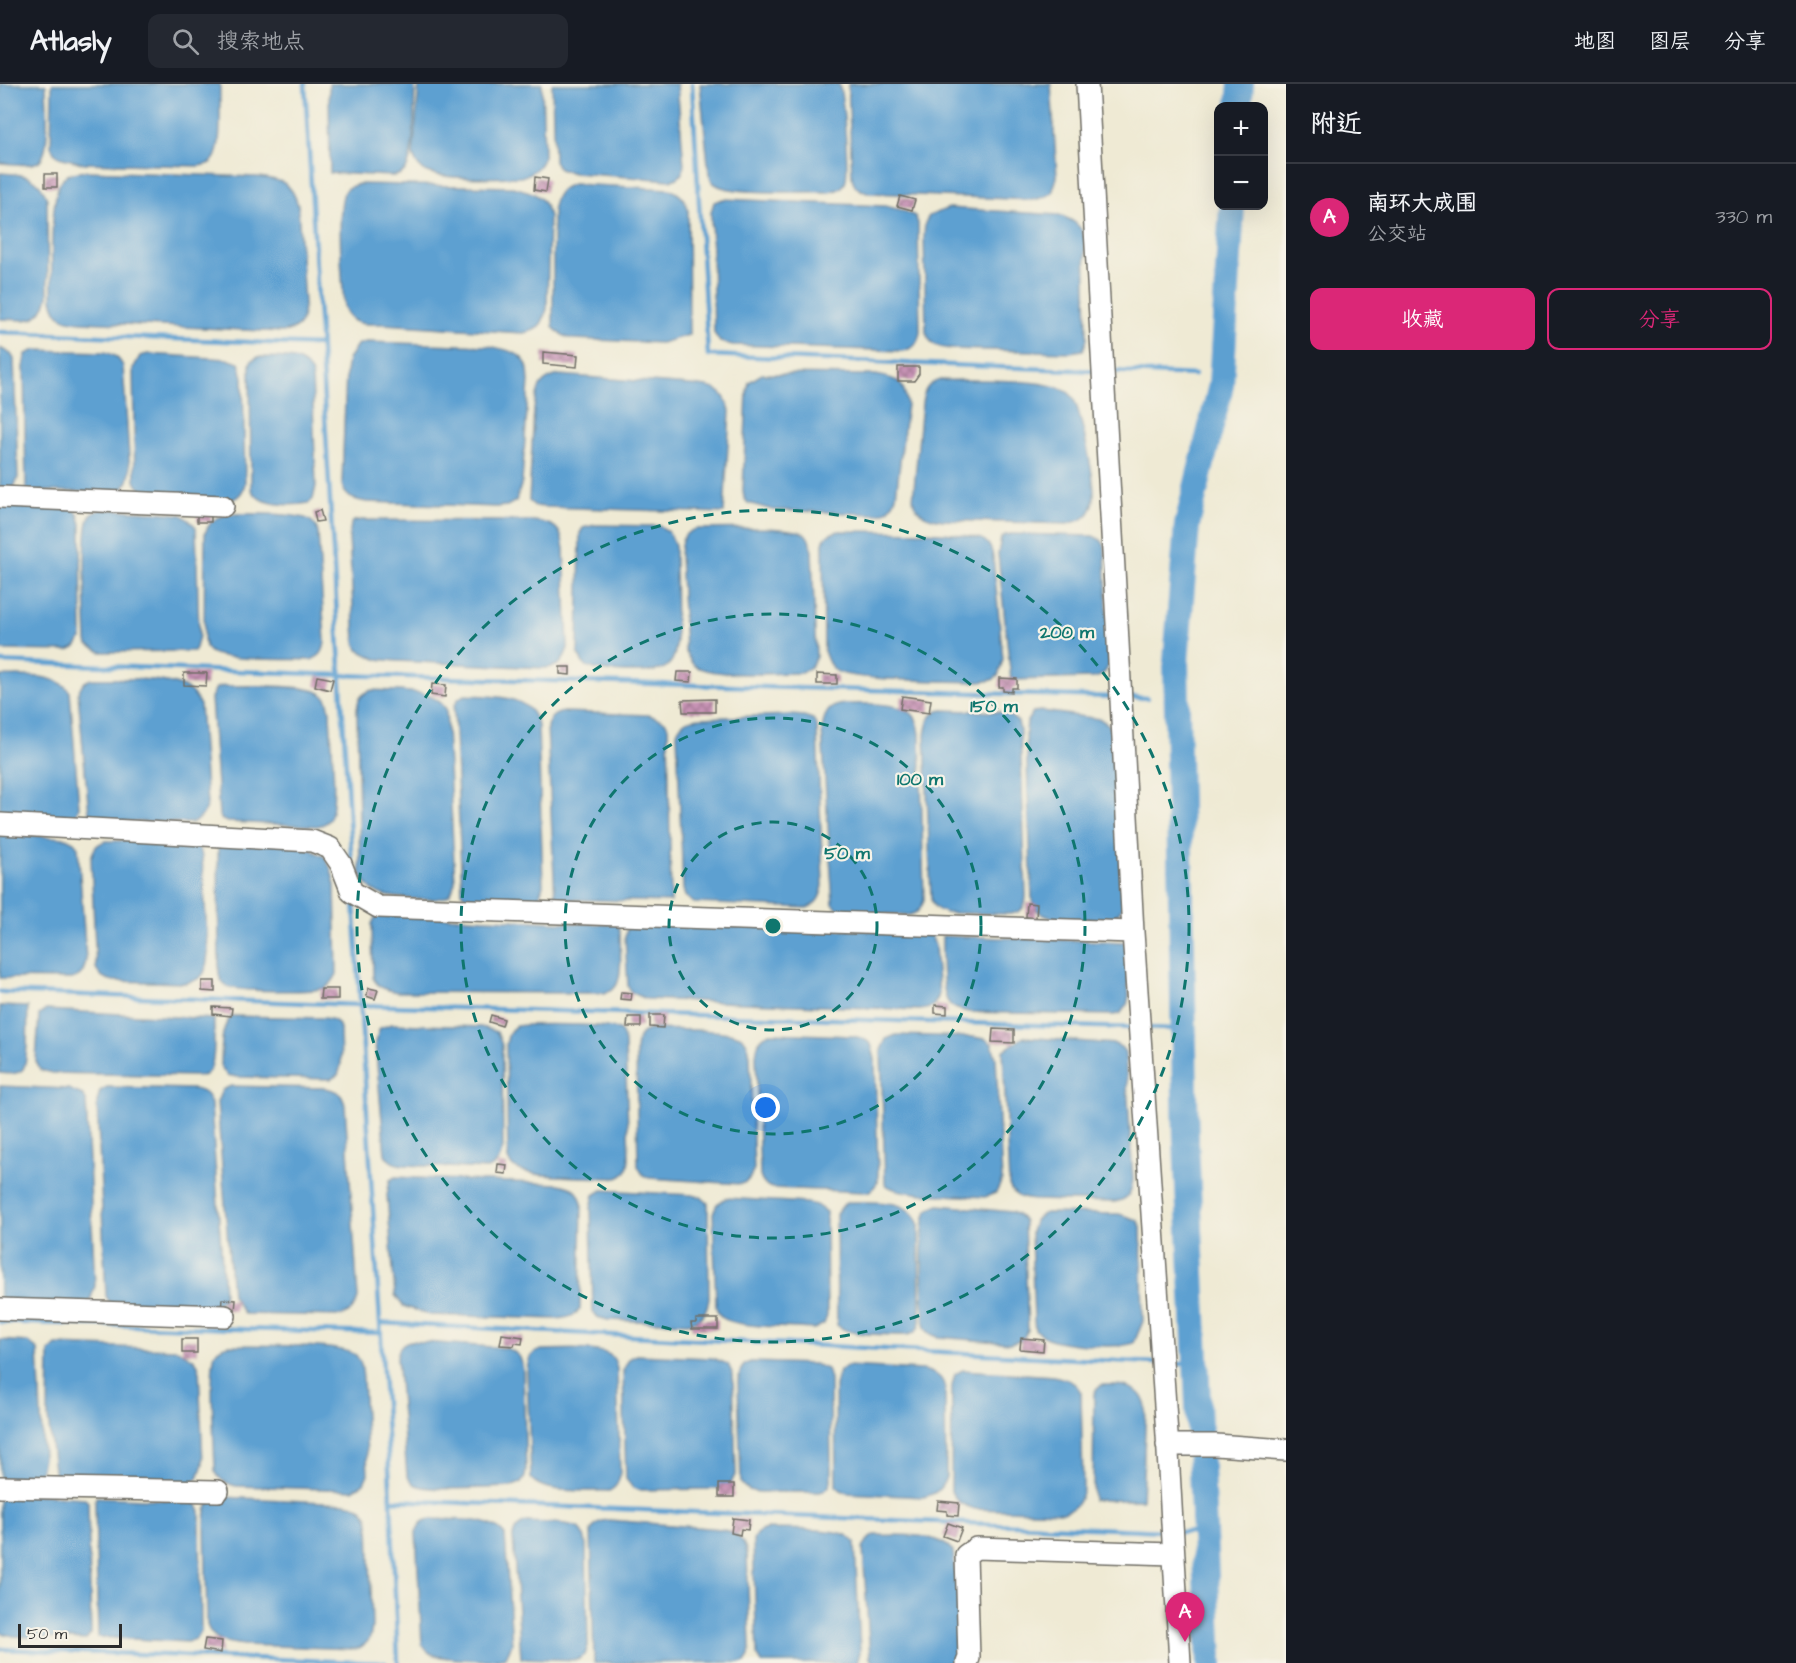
<!DOCTYPE html>
<html lang="zh">
<head>
<meta charset="utf-8">
<style>
	body { margin:0; font-family:"Architects Daughter","LXGW WenKai TC",sans-serif; background:#242831; color:#f1f3f6 }
	.controls { position:absolute; right:18px; top:18px; display:grid; overflow:hidden; border-radius:12px; box-shadow:0 6px 24px #0002 }
	.controls button { width:54px; height:54px; display:grid; place-items:center; padding:0; border:0; border-bottom:2px solid #363941; background:#171b24; color:#f1f3f6; font:30px sans-serif }
	.scale { position:absolute; left:18px; bottom:15px; width:104px; box-sizing:border-box; padding-left:6px; border:3px solid #2b2b2b; border-top:0; font-size:16px; line-height:21px; white-space:nowrap; color:#2b2b2b; -webkit-text-stroke:4px #f7f3e8; paint-order:stroke }
	.you { position:absolute; left:766px; top:1024px; width:21px; height:21px; margin:-15px; border:4px solid #fff; border-radius:50%; background:#1a73e8; box-shadow:0 0 0 9px #1a73e833 }
	.badge { display:grid; place-items:center; width:39px; height:39px; border-radius:50%; background:#db2777; color:#fff; font-size:20px; font-weight:700 }
	.pin { position:absolute; translate:-50% -50px; filter:drop-shadow(0 2px 3px #0008) }
	.pin::after { content:''; position:absolute; top:32px; width:21px; height:18px; background:inherit; clip-path:polygon(0 0,100% 0,50% 100%) }
	.list { margin:0; padding:0; list-style:none }
	h2 { display:flex; justify-content:space-between; align-items:center; height:78px; margin:0; padding:0 24px; font-size:26px }
	h2 small { font-size:20px; font-weight:400; color:#9ea1a6 }
	.list li { display:grid; grid-template-columns:39px 1fr auto; gap:18px; align-items:center; box-sizing:border-box; height:108px; padding:0 24px; border-top:2px solid #363941 }
	.list b { display:block; font-size:22px; white-space:nowrap }
	.list p { margin:0; font-size:20px; white-space:nowrap; color:#9ea1a6 }
	.list em { font-size:20px; font-style:normal; color:#9ea1a6 }
	.actions { display:flex; gap:12px; padding:18px 24px }
	.actions a { flex:1; padding:14px 0; border:2px solid #db2777; border-radius:12px; text-align:center; font-size:21px; color:#db2777 }
	.actions .main { background:#db2777; color:#fff }
	.icon { flex:none; width:33px; height:33px; fill:none; stroke:currentColor; stroke-width:2; stroke-linecap:round; stroke-linejoin:round }
	.map { position:relative; flex:none; width:1286px; height:1579px; overflow:hidden }
	header { display:flex; align-items:center; gap:36px; box-sizing:border-box; height:84px; padding:0 30px; background:#171b24; border-bottom:2px solid #363941 }
	header strong { font-size:28px }
	nav { display:flex; gap:33px; margin-inline-start:auto; font-size:21px }
	.search { width:420px; height:54px; background:#242831; display:flex; align-items:center; gap:15px; box-sizing:border-box; padding:0 21px; border-radius:12px; color:#9ea1a6; font-size:22px }
	main { display:flex }
	aside { flex:1; background:#171b24 }
	.map>svg:first-child { display:block }
	.water { fill:#5da0d1; stroke:#44667e; stroke-width:1.5 }
	.lines { fill:none; stroke-linecap:round; stroke-linejoin:round }
	.stream { stroke:#5da0d1; stroke-width:4.5 }
	.river { stroke:#5da0d1; stroke-width:26 }
	.building { fill:url(#building-cross-hatch) }
	.minor-casing { stroke:#706e66; stroke-width:24 }
	.minor { stroke:#fff; stroke-width:21 }
	.ring { fill:none; stroke:#0f766e; stroke-width:3; stroke-dasharray:10 8 }
	.centre { fill:#0f766e; stroke:#f7f3e8; stroke-width:3 }
	.ring-label { font-size:18px; text-anchor:middle; font-weight:bold; fill:#0f766e; stroke:#f7f3e8; stroke-width:4.5; stroke-linejoin:round; paint-order:stroke }
</style>
</head>
<body>
<header>
<strong>Atlasly</strong>
<div class="search"><svg class="icon" aria-label="search" viewBox="0 0 24 24"><circle cx="10" cy="10" r="6"/><path d="M15 15l6 6"/></svg>搜索地点</div>
<nav><a>地图</a><a>图层</a><a>分享</a></nav>
</header>
<main>
<div class="map">
<svg width="1286" height="1579" viewBox="0 0 1286 1579">
	<defs>
		<pattern id="building-cross-hatch" width="8" height="8" patternUnits="userSpaceOnUse" patternTransform="scale(1.5)"><rect width="8" height="8" fill="#c793b5"/><path d="M0 0l8 8M0 8l8-8" fill="none" stroke="#a27893"/></pattern>
	</defs>
	<rect width="100%" height="100%" fill="#f7f3e8"/>
	<filter id="ink" filterUnits="userSpaceOnUse"><feTurbulence type="fractalNoise" baseFrequency=".0167" numOctaves="2"/><feDisplacementMap in="SourceGraphic" scale="12" xChannelSelector="R" yChannelSelector="G"/><feConvolveMatrix kernelMatrix="1 2 1 2 8 2 1 2 1" color-interpolation-filters="sRGB"/></filter>
	<filter id="wash" filterUnits="userSpaceOnUse"><feTurbulence type="fractalNoise" baseFrequency=".008" numOctaves="4" result="noise"/><feDisplacementMap in="SourceGraphic" scale="24" xChannelSelector="R" yChannelSelector="G"/><feGaussianBlur stdDeviation="1.35" result="paint"/><feColorMatrix in="noise" values="0 0 0 0 0 0 0 0 0 0 0 0 0 0 0 0 0 1.4 0 .05"/><feComposite in="paint" operator="in"/></filter>
	<g filter="url(#wash)">
		<rect width="100%" height="100%" fill="#efead4"/>
		<path class="water" d="M0 0H46C46 16 52 70 38 78 28 83 11 79 0 79Z
			M52 0H220C219 16 223 63 214 75 210 81 204 81 197 82L82 79 59 73 54 69 51 62Z
			M329 0H415C414 18 415 72 406 85 402 90 399 91 393 92L330 89Z
			M419 0H542L544 72C540 84 533 89 521 93 498 93 442 97 423 86 417 82 415 77 413 71Z
			M552 0H677L684 81C683 90 680 95 670 96L574 89 559 85 554 77Z
			M700 0H839C843 12 850 89 845 99 841 106 836 106 829 108 806 107 734 111 717 101 712 99 711 95 709 90Z
			M848 0H1051L1057 93 1052 109 1045 113 1033 116 870 109 861 106 855 102 852 94Z
			M88 87 257 93C281 96 291 97 298 121L304 220C303 237 302 245 283 248L82 238C64 237 56 234 52 215 52 192 49 111 62 96 68 88 79 88 88 87Z
			M0 89C23 90 40 91 47 115L48 213 45 222 40 229 34 234 25 236 0 235Z
			M359 100 513 103C533 108 545 111 549 133L547 225C542 241 540 246 523 249L383 240C365 240 351 243 344 223 343 202 335 118 346 105 350 102 355 102 359 100Z
			M573 100 670 105C680 110 685 114 688 125L689 251 661 259 573 255C564 253 559 250 553 243V123C556 110 560 104 573 100Z
			M723 115 885 122 902 126 915 132 918 139 920 248C918 260 914 264 903 267L733 261 720 258 714 249 711 128 714 118Z
			M949 124 1059 131C1073 136 1082 141 1085 156L1087 255 1083 266 1070 268 950 265C937 263 930 261 926 248L924 153 925 139 929 132Z
			M366 258 489 262C502 265 522 267 527 282 529 286 528 292 529 297L522 398 516 417 507 422 496 423 367 418C354 416 344 414 342 399L346 288 348 275 357 261Z
			M0 264 11 270 14 275 18 394 13 405 0 408Z
			M35 266 104 268C114 270 118 273 123 282L130 388 128 397 120 408 26 407 24 282 26 270Z
			M148 270 227 275 239 279 243 293 245 399C243 407 241 412 233 415L159 412C148 410 140 408 135 397L133 285 140 272Z
			M258 273C276 274 305 269 312 291L316 402 313 415 309 419C293 422 257 423 251 404L250 281 251 277Z
			M762 290 876 291C899 295 904 297 907 320L896 412C892 424 888 429 875 430L773 426 748 419 744 414 743 406 747 307 749 298Z
			M559 291 690 301C712 303 724 303 730 327L724 429 545 423 535 422 529 417 534 325C538 305 538 296 559 291Z
			M940 296C967 297 1054 292 1071 311 1080 320 1094 395 1094 409 1094 413 1094 419 1092 423 1088 435 1079 437 1067 440L943 436C929 434 917 431 913 416L922 319C924 306 927 300 940 296Z
			M0 420 73 425 78 430 81 440 82 552C79 561 76 565 67 567L0 566Z
			M102 425 168 429 182 431 190 437 196 443 199 552 196 564 194 567 101 568 88 561 87 557C86 535 82 446 90 432 93 428 97 427 102 425Z
			M230 430C246 430 300 428 311 437 315 440 317 444 318 449L325 557C324 568 321 572 311 576 293 575 222 577 210 568 206 566 205 560 204 556L205 449C210 436 217 433 230 430Z
			M362 436 534 437C555 440 561 443 564 465L568 564C562 579 561 583 544 584L397 577 376 575 358 566 355 557 349 454 351 440 354 437Z
			M595 441 659 442C669 447 672 452 675 462L676 562C675 570 673 579 666 583 655 591 597 589 585 581 581 578 580 573 578 569L580 449 583 444Z
			M696 445C716 445 792 441 805 450 810 454 811 462 812 467L816 573 811 583 801 589C778 589 710 594 694 581 689 577 687 570 685 565L680 471C681 457 682 449 696 445Z
			M840 447C867 448 967 445 985 457 990 461 992 466 993 473L1003 575 998 592 992 596 980 598C955 597 851 597 836 587 829 582 827 575 824 567L823 459C826 450 832 449 840 447Z
			M1011 450 1093 452 1101 456 1105 462 1109 580C1106 588 1103 592 1094 594L1011 596 998 470 1001 454 1005 451Z
			M0 592C22 593 57 588 70 608L79 723 76 731 72 735H0Z
			M91 595C115 595 175 591 192 609 195 612 197 617 200 621L207 720C204 729 202 735 192 739L104 737 92 734 89 730 78 609C81 601 83 598 91 595Z
			M224 602C243 602 309 600 322 610 328 614 328 620 330 627 330 648 339 721 329 736 326 740 322 741 317 742L228 738 222 736 219 731 211 614 216 604Z
			M372 606C396 608 432 603 446 625L455 798C453 802 453 808 449 811 440 819 388 814 378 809 368 804 363 797 360 787L357 626C358 614 361 610 372 606Z
			M466 611C493 613 531 609 538 642L543 801 539 814 535 817H479L465 812 462 808 454 624C456 617 458 613 466 611Z
			M843 620C861 620 902 617 914 632 918 637 919 644 920 650L924 816C921 825 918 829 909 831L846 828 838 825 833 820 822 647C824 631 826 623 843 620Z
			M943 626 999 628 1007 630 1018 638 1020 646 1026 811C1026 823 1022 828 1011 830L946 829C938 826 933 824 931 815L925 651C927 639 929 628 943 626Z
			M1042 627 1100 635 1108 640 1112 647 1125 811C1123 821 1122 828 1113 833 1096 836 1056 838 1042 830 1036 827 1034 821 1032 815L1026 649 1027 637 1033 628Z
			M564 628 649 631 665 637 668 643 671 818 555 815 547 642C551 632 554 630 564 628Z
			M792 631 804 632 813 635 817 642 823 801C821 812 818 820 807 824L694 819 685 812 683 805 677 648C683 636 687 636 700 634Z
			M0 749 66 754 74 758 78 763 86 876C84 887 82 893 71 895L0 894Z
			M218 756 298 759 325 773 331 785 335 801 337 890C334 896 331 901 325 904 314 908 236 908 227 902 222 899 221 896 219 891Z
			M106 757C136 757 170 752 198 763L202 772 208 868C206 888 206 895 185 899L114 897C105 895 100 893 96 884L91 774C94 764 96 760 106 757Z
			M379 830 618 841 620 848C620 861 623 891 616 902 613 906 609 907 604 909L398 908C387 906 379 905 373 894L372 840 375 834Z
			M628 840 930 848 935 862 939 910C936 921 931 925 920 926L646 915 631 908 628 902 625 853Z
			M942 852 1125 858 1129 912 1127 921 1120 930 1113 931 968 928C961 926 952 925 948 918 941 908 942 866 942 852Z
			M0 922 28 923C27 935 29 976 23 985 18 991 7 990 0 989Z
			M46 926 214 935C213 947 217 981 207 989 205 992 202 992 198 992L52 989 40 986 36 977 39 931Z
			M233 932 324 934C333 935 338 936 340 945L341 981 338 991 331 995 237 993 227 991 221 983C222 968 219 941 233 932Z
			M392 940 481 943 497 948 502 961 503 1064C500 1074 498 1082 487 1085L404 1081C395 1080 389 1078 385 1070L375 958 380 944Z
			M516 942C531 940 610 939 620 947 624 950 624 955 625 960L629 1074C628 1084 627 1091 617 1094 595 1093 534 1094 517 1085 512 1083 510 1080 508 1075L506 961C508 952 508 947 516 942Z
			M653 945C671 946 732 944 743 954 748 959 749 965 750 972L754 1085C751 1093 749 1098 740 1100L649 1094 643 1091 638 1082 636 966C637 953 640 947 653 945Z
			M770 949 853 952 864 955 871 960 875 975 878 1090 877 1099 871 1107 864 1108 772 1104C765 1102 762 1099 760 1092L756 972C757 961 759 953 770 949Z
			M896 951 973 953 985 955 992 960 996 974 1002 1096 996 1109 985 1113C964 1111 898 1113 885 1100L881 966 886 955Z
			M1024 953 1115 960 1121 963 1125 968 1133 1096C1131 1110 1128 1116 1114 1118L1035 1116C1023 1115 1013 1113 1009 1101L1003 967Z
			M0 1002 68 1005 83 1011 86 1016 95 1202 90 1217 85 1221 0 1222Z
			M231 1002 326 1004C338 1007 342 1009 345 1021L358 1214C355 1224 351 1229 341 1232L244 1230 232 1211 217 1018 222 1006Z
			M107 1003 194 1005C204 1007 208 1010 211 1020L224 1208 223 1214 215 1222 111 1221 106 1212 97 1018 100 1007Z
			M395 1093 559 1100C572 1103 578 1104 582 1119L580 1225C574 1233 567 1234 557 1235L430 1231 403 1222 395 1211 387 1111 390 1096Z
			M602 1106 692 1111 701 1113 708 1119 709 1215C706 1229 702 1236 688 1239L608 1236 597 1233 593 1229 591 1124 594 1111Z
			M726 1114 807 1119 816 1121 826 1128 827 1232 824 1240 814 1245C794 1243 738 1244 723 1234 719 1231 717 1227 716 1222L713 1129 717 1120Z
			M849 1118C874 1119 909 1112 919 1141L920 1237 919 1243 914 1249 907 1251C890 1250 848 1253 837 1241L836 1130 844 1120Z
			M939 1121 1012 1128 1019 1132 1024 1137 1028 1246 1022 1256 1010 1259 938 1253C930 1250 926 1248 924 1240 923 1221 919 1139 927 1128 929 1124 934 1123 939 1121Z
			M1046 1129 1119 1130 1137 1136 1141 1142 1143 1237 1134 1259C1115 1265 1066 1261 1047 1254 1043 1252 1039 1249 1035 1246L1034 1236 1031 1149C1033 1138 1036 1132 1046 1129Z
			M0 1256 28 1258 38 1266 43 1374 40 1388 35 1393 0 1395Z
			M410 1257 506 1264C519 1270 521 1271 523 1286L526 1386 525 1393 521 1399 510 1403C491 1403 431 1408 416 1401 411 1399 409 1395 407 1391L397 1273C399 1264 401 1259 410 1257Z
			M56 1261 176 1265C186 1271 196 1273 199 1284L203 1380 198 1394 192 1399 55 1395 48 1333 49 1268Z
			M228 1261C254 1262 335 1259 354 1270 362 1276 362 1286 363 1295L368 1390 364 1399 353 1406 236 1402C226 1399 220 1397 215 1387 215 1367 208 1280 216 1268 219 1263 224 1262 228 1261Z
			M542 1266C557 1266 602 1262 612 1273 616 1276 616 1281 617 1286L620 1388C619 1398 617 1403 609 1407 589 1406 543 1411 531 1394L527 1287C528 1275 530 1269 542 1266Z
			M636 1271 712 1274 728 1280 733 1291 736 1389 730 1401 716 1405 639 1406 633 1404 626 1395 623 1287 629 1275Z
			M751 1278 814 1280 827 1285 830 1295 831 1397C829 1403 827 1407 820 1408H759C751 1407 746 1406 741 1399L738 1298C740 1288 740 1281 751 1278Z
			M847 1282 923 1286C935 1289 943 1292 945 1305L946 1393C941 1406 936 1410 923 1413L847 1409 841 1406 836 1402 835 1301 839 1287Z
			M963 1286 1054 1292C1066 1295 1076 1297 1081 1309L1083 1405C1080 1418 1076 1425 1063 1428L975 1425C964 1421 956 1419 951 1407L952 1302 955 1290Z
			M1102 1301C1121 1300 1143 1302 1146 1324L1142 1416H1093L1094 1310 1097 1304Z
			M0 1408 85 1414 88 1417 91 1550 86 1556 14 1552 0 1549Z
			M96 1413 195 1417 200 1427 201 1546 196 1555 187 1558 98 1553 95 1418Z
			M222 1413 345 1419C359 1421 366 1424 369 1439L372 1542C371 1555 368 1561 355 1565L245 1561C228 1559 213 1558 207 1541L205 1438 206 1427 209 1420 214 1415Z
			M432 1435C453 1436 490 1432 505 1451L512 1560 506 1573C495 1578 444 1576 432 1570 427 1568 425 1564 422 1560L416 1448C420 1439 422 1436 432 1435Z
			M609 1436 721 1445C735 1449 743 1453 747 1469L750 1563 749 1572 745 1578 594 1579 591 1447C596 1438 600 1437 609 1436Z
			M527 1438C540 1439 573 1437 581 1446 584 1450 585 1455 586 1460L588 1562 585 1571 577 1576 521 1574 513 1453C515 1444 518 1441 527 1438Z
			M767 1445C788 1446 825 1444 844 1450 849 1452 852 1454 855 1459L860 1568 857 1579H762L757 1571 753 1457C755 1449 759 1447 767 1445Z
			M875 1451C900 1452 936 1447 953 1467L963 1567 960 1579H873L870 1574 863 1465C866 1458 868 1454 875 1451Z"/>
		<g class="lines">
			<path class="stream" d="M305 0 352 783
				M692 0 708 271 1096 287
				M0 248 320 261
				M1107 287 1195 291
				M0 578 340 591 1114 613
				M1125 613 1147 614
				M354 818 391 1416 398 1579
				M0 908 360 921 1133 944
				M1144 944 1171 945
				M0 1238 381 1249
				M380 1239 1155 1279
				M1169 1280H1182
				M391 1416 1166 1447
				M1177 1448H1192
				M0 1565 385 1579"/>
			<path class="river" d="M1239 22 1241 0
				M1210 1579 1186 1059 1176 577 1187 441 1221 301 1232 122"/>
		</g>
		<g id="blocks">
			<path class="building" d="M45 90H57V103H45Z
				M535 93 548 95 546 108 534 106Z
				M900 112 915 116 912 126 897 122Z
				M543 268 578 271 577 283 543 280Z
				M898 283H919V290L914 297H898Z
				M197 423H211V438H197Z
				M320 426 323 437 316 438 314 428Z
				M560 583H570V591L560 590Z
				M677 588H692L691 598 676 597Z
				M184 589H207L206 602 184 601Z
				M817 590 837 591V600H817Z
				M317 592 333 595 330 606 315 602Z
				M999 594 1017 595V604H1012V608L1003 607V603H999Z
				M432 600 446 601 445 613 431 611Z
				M902 612 931 616 929 629 900 625Z
				M715 615V628H683L682 616Z
				M1027 819 1037 820 1036 834 1026 833Z
				M202 897H215V908L202 907Z
				M369 904 378 906 375 915 366 912Z
				M321 905H338V915H320Z
				M621 908 632 909 631 916 620 915Z
				M935 921 947 922V930L935 929Z
				M213 923 232 924 231 932 213 930Z
				M491 931 504 935 502 942 489 938Z
				M650 931H664L663 944 650 943Z
				M628 933H641V943H627Z
				M993 945 1014 946V959L992 958Z
				M498 1080 507 1081 506 1090 497 1089Z
				M222 1215 236 1216 235 1227 221 1226Z
				M696 1235H718V1245H692L691 1239H696Z
				M502 1250 523 1253 522 1260 515 1259 514 1262 500 1261Z
				M1021 1254 1044 1256 1043 1267 1020 1265Z
				M182 1255H197V1269H182Z
				M719 1400H734V1413H719Z
				M938 1417 959 1419 958 1432 947 1431V1427L937 1426Z
				M733 1434 749 1436 748 1446 741 1445 740 1451 731 1449Z
				M948 1439 962 1444 957 1457 943 1452Z
				M205 1555 222 1557 221 1569 203 1566Z"/>
		</g>
	</g>
	<g filter="url(#ink)">
		<use href="#blocks" fill-opacity="0" stroke="#706e66" stroke-width="1.5"/>
		<g class="lines">
			<defs>
				<path id="minor" d="M1087 0 1117 539 1133 848 1167 1351 1180 1579
					M0 413 223 422
					M0 740 312 757 330 764 341 780 352 808 378 823 1133 848
					M0 1225 225 1232
					M1167 1361H1216L1286 1366
					M0 1403 218 1407
					M967 1579 969 1574 966 1471 976 1464 1173 1470"/>
			</defs>
			<use href="#minor" class="minor-casing"/>
			<use href="#minor" class="minor"/>
		</g>
	</g>
	<g class="ring">
		<circle cx="773" cy="842" r="104"/>
		<circle cx="773" cy="842" r="208"/>
		<circle cx="773" cy="842" r="312"/>
		<circle cx="773" cy="842" r="416"/>
	</g>
	<circle cx="773" cy="842" r="9" class="centre"/>
	<g class="ring-label">
		<text x="1067" y="554">200 m</text>
		<text x="994" y="628">150 m</text>
		<text x="920" y="701">100 m</text>
		<text x="847" y="775">50 m</text>
	</g>
</svg>
<div class="controls">
<button>+</button>
<button>−</button>
</div>
<div class="scale">50 m</div>
<div class="you"></div>
<div class="pin badge" style="left:1185px;top:1558px">A</div>
</div>
<aside>
<h2>附近<small></small></h2>
<ul class="list">
<li><span class="badge">A</span><div><b>南环大成围</b><p>公交站</p></div><em>330 m</em></li>
</ul>
<div class="actions"><a class="main">收藏</a><a>分享</a></div>
</aside>
</main>
</body>
</html>
